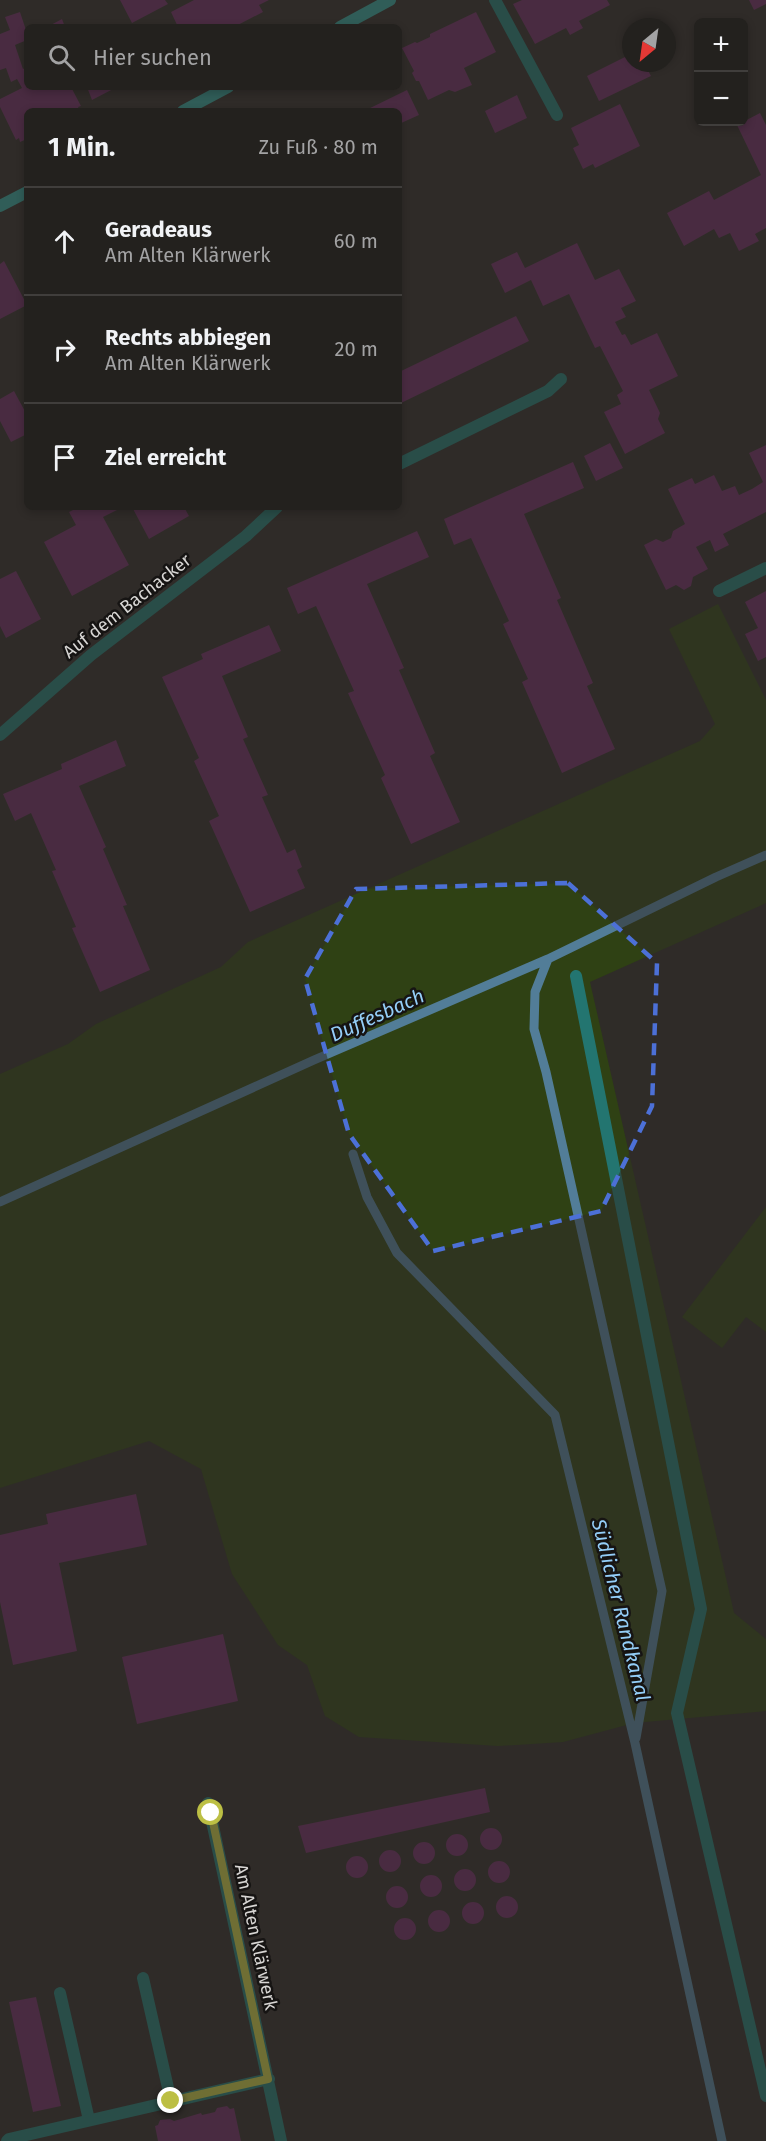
<!DOCTYPE html>
<html lang="de">
<head>
<meta charset="utf-8">
<style>
	body { margin:0; font-family:"Fira Sans",sans-serif; background:#2f2e2b; color:#f1f3f6 }
	.controls { position:absolute; right:18px; top:18px; display:grid; overflow:hidden; border-radius:9px; box-shadow:0 3px 9px #0003 }
	.controls button { width:54px; height:54px; display:grid; place-items:center; padding:0; border:0; border-bottom:2px solid #403e3c; background:#23211e; color:#f1f3f6; font:30px sans-serif }
	.compass { position:absolute; left:622px; top:18px; width:54px; height:54px; border-radius:50%; background:#23211e; box-shadow:0 3px 9px #0003; rotate:209deg }
	.stop { position:absolute; width:18px; height:18px; margin:-14px; border:4px solid #bcbf44; border-radius:50%; background:#fff }
	.stop.end { background:#bcbf44; border-color:#fff; box-shadow:0 2px 6px #0008 }
	.list { margin:0; padding:0; list-style:none }
	h2 { display:flex; justify-content:space-between; align-items:center; height:78px; margin:0; padding:0 24px; font-size:26px }
	h2 small { font-size:20px; font-weight:400; color:#a3a3a4 }
	.list li { display:grid; grid-template-columns:39px 1fr auto; gap:18px; align-items:center; box-sizing:border-box; height:108px; padding:0 24px; border-top:2px solid #403e3c }
	.list b { display:block; font-size:22px; white-space:nowrap }
	.list p { margin:0; font-size:20px; white-space:nowrap; color:#a3a3a4 }
	.list em { font-size:20px; font-style:normal; color:#a3a3a4 }
	.icon { flex:none; width:33px; height:33px; fill:none; stroke:currentColor; stroke-width:2; stroke-linecap:round; stroke-linejoin:round }
	.map { position:relative; flex:none; width:766px; height:2141px; overflow:hidden }
	.search { position:absolute; background:#23211e; box-shadow:0 3px 9px #0003; left:24px; top:24px; width:378px; height:66px; display:flex; align-items:center; gap:15px; box-sizing:border-box; padding:0 21px; border-radius:9px; color:#a3a3a4; font-size:22px }
	.panel { position:absolute; background:#23211e; box-shadow:0 3px 9px #0003; left:24px; top:108px; width:378px; height:402px; border-radius:9px }
	.map>svg:first-child { display:block }
	.green { fill:#2f4114 }
	.lines { fill:none; stroke-linecap:round; stroke-linejoin:round }
	.stream { stroke:#527d98; stroke-width:9 }
	.building { fill:#682b5f }
	.lane { stroke:#237570; stroke-width:12 }
	.street { stroke:#237570; stroke-width:12 }
	.secondary { stroke:#329a93; stroke-width:12 }
	.route { stroke:#bcbf44; stroke-width:8 }
	.marked { fill:none; stroke:#4c70d7; stroke-width:4.5; stroke-dasharray:12 8; stroke-linejoin:round }
	.labels { text-anchor:middle; stroke-width:5; stroke-linejoin:round; paint-order:stroke }
	.street-label { font-size:18px; fill:#d8d6d4; stroke:#161413 }
	.water-label { font-size:20px; font-style:italic; fill:#94cef8; stroke:#161413 }
</style>
</head>
<body>
<div class="map">
<svg width="766" height="2141" viewBox="0 0 766 2141">
	<rect width="100%" height="100%" fill="#2f2c28"/>
	<path class="green" d="M718 604 766 700V903L590 982 734 1613 766 1639V1711L634 1723 563 1742 498 1746 359 1737 325 1716 307 1665 278 1645 232 1574 201 1469 149 1441 0 1488V1074L68 1044 96 1024 221 967 248 942 700 741 715 724 669 629Z
		M766 1207V1332L746 1317 722 1348 682 1317Z"/>
	<g class="lines">
		<path class="stream" d="M548 959 535 992 534 1029 546 1072 662 1591 636 1738
			M353 1154 367 1197 397 1253 555 1415 635 1743 722 2141
			M0 1202 314 1060 548 959 716 877 766 855"/>
	</g>
	<path class="building" d="M120 0H165L168 4 132 23Z
		M194 0H269L259 5 263 12 234 27H178L171 12Z
		M522 0H607L610 5 579 21 583 28 570 35 566 28 535 44 513 4Z
		M749 0H766V4L754 10Z
		M20 12 27 33V40L15 45 23 69 27 67V87H71L81 106 78 107 80 111H27V139L20 142 19 138 16 140 0 107V99L22 88 17 79 11 82 6 68 0 70V34L10 30 5 17Z
		M476 12 496 52 464 68 472 85 455 92 449 90 428 100 419 81H416L412 73 414 71 402 48 415 42 417 43 430 37V34Z
		M62 19 65 27H47Z
		M631 54V63H644L651 76 599 101 587 76Z
		M87 87H117L92 100Z
		M407 90 419 115 399 124V111H364Z
		M517 95 527 118 495 133 485 111Z
		M620 104 640 146 595 168 593 164 583 169 573 148 579 145 571 128Z
		M760 113 766 125V228L755 234 759 241 739 251 730 233 719 238 714 229 684 246 667 213 709 191 714 200 761 175 737 125Z
		M577 243 595 280 619 269 636 301 621 308 626 317 615 322 622 335 625 334 631 345 657 333 678 376 649 390 660 413 658 419 665 433 625 454 604 412 621 404 617 395 623 391 600 346 595 348 569 294 543 306 531 280 505 293 491 264 517 252 525 268Z
		M4 261 27 305 0 319V264Z
		M516 316 529 341 401 403 399 372Z
		M14 391 27 415V434L11 442 0 421V399Z
		M610 443 623 468 596 481 584 456Z
		M766 445V512L723 534 729 545 715 552 710 540 696 547 708 569 693 577 691 586 684 590 676 585 666 590 644 545 656 539 663 542 671 538 673 531 685 524 668 489 692 478 695 484 714 475 722 491 735 486 739 495 752 489 763 482 749 453Z
		M573 462 584 488 524 514 561 598 557 600 593 683 587 686 615 749 562 773 522 682 528 679 503 624 509 621 471 538 454 545 444 519Z
		M79 507H123L103 517 129 565 72 596 44 542 76 525 69 512Z
		M132 507H184L189 516 149 539Z
		M417 531 429 557 367 584 404 668 399 670 435 753 430 756 460 822 411 844 381 778 385 775 348 693 354 691 316 606 298 614 287 588Z
		M16 571 41 619 6 638 0 626V579Z
		M766 591V657L758 661 745 634 758 628 745 602Z
		M269 625 281 651 222 676 248 737 243 739 268 795 262 797 287 853 295 849 302 867 297 870 305 888 250 912 209 821 219 816 194 761 199 758 162 677 203 659 201 654Z
		M116 740 126 766 79 786 106 847 103 849 127 905 123 906 150 970 100 992 72 928 76 927 52 871 56 870 31 813 15 821 3 794 62 769 61 764Z
		M136 1494 147 1545 59 1563 77 1651 13 1665 0 1602V1535L48 1524 46 1514Z
		M223 1634 238 1701 137 1724 122 1657Z
		M485 1788 490 1812 306 1853 298 1826Z
		M480 1839a11 11 0 1 1 22 0a11 11 0 1 1-22 0Z
		M446 1845a11 11 0 1 1 22 0a11 11 0 1 1-22 0Z
		M413 1853a11 11 0 1 1 22 0a11 11 0 1 1-22 0Z
		M379 1861a11 11 0 1 1 22 0a11 11 0 1 1-22 0Z
		M346 1867a11 11 0 1 1 22 0a11 11 0 1 1-22 0Z
		M488 1872a11 11 0 1 1 22 0a11 11 0 1 1-22 0Z
		M454 1880a11 11 0 1 1 22 0a11 11 0 1 1-22 0Z
		M420 1886a11 11 0 1 1 22 0a11 11 0 1 1-22 0Z
		M386 1897a11 11 0 1 1 22 0a11 11 0 1 1-22 0Z
		M496 1907a11 11 0 1 1 22 0a11 11 0 1 1-22 0Z
		M462 1913a11 11 0 1 1 22 0a11 11 0 1 1-22 0Z
		M428 1921a11 11 0 1 1 22 0a11 11 0 1 1-22 0Z
		M394 1929a11 11 0 1 1 22 0a11 11 0 1 1-22 0Z
		M36 1997 61 2106 33 2112 9 2002Z
		M227 2106 230 2109 234 2108 241 2141H158L155 2126 158 2125 160 2120 170 2119 174 2121 201 2113 202 2115 215 2112 217 2108Z"/>
	<g class="lines">
		<path class="lane" d="M495 0 557 115
			M576 976 701 1609 677 1713 766 2096
			M143 1978 171 2101
			M60 1993 89 2120"/>
		<path class="street" d="M399 464 548 391 561 379
			M719 591 766 568
			M0 735 91 655 246 536 277 507
			M208 1803 281 2141
			M7 2141 9 2139 269 2079"/>
		<path class="secondary" d="M340 27 390 0
			M183 111 228 87
			M0 206 27 192"/>
	</g>
	<g class="lines">
		<path class="route" d="M171 2101 268 2079 211 1813"/>
	</g>
	<path d="M0 0H766V2141H0ZM568 883 657 963 652 1106 601 1211 433 1251 349 1134 305 979 356 889Z" fill="#2f2c28" fill-opacity=".55" fill-rule="evenodd"/>
	<path class="marked" d="M568 883 657 963 652 1106 601 1211 433 1251 349 1134 305 979 356 889Z"/>
	<g class="labels">
		<g class="street-label">
			<text transform="translate(127 606) rotate(-38)" y="6">Auf dem Bachacker</text>
			<text transform="translate(256 1937) rotate(78)" y="6">Am Alten Klärwerk</text>
		</g>
		<g class="water-label">
			<text transform="translate(377 1015) rotate(-24)" y="7">Duffesbach</text>
			<text transform="translate(621 1610) rotate(76)" y="7">Südlicher Randkanal</text>
		</g>
	</g>
</svg>
<div class="controls">
<button>+</button>
<button>−</button>
</div>
<svg class="compass" viewBox="-18 -18 36 36"><path d="M0-13l5 13h-10z" fill="#e53935"/><path d="M0 13l5-13h-10z" fill="#a3a3a4"/></svg>
<div class="stop" style="left:211px;top:1813px"></div>
<div class="stop end" style="left:171px;top:2101px"></div>
<div class="search"><svg class="icon" aria-label="search" viewBox="0 0 24 24"><circle cx="10" cy="10" r="6"/><path d="M15 15l6 6"/></svg>Hier suchen</div>
<section class="panel">
<h2>1 Min.<small>Zu Fuß · 80 m</small></h2>
<ul class="list">
<li><svg class="icon" aria-label="ahead" viewBox="0 0 24 24"><path d="M12 20V5M6 11l6-6 6 6"/></svg><div><b>Geradeaus</b><p>Am Alten Klärwerk</p></div><em>60 m</em></li>
<li><svg class="icon" aria-label="right" viewBox="0 0 24 24"><path d="M7 20v-9h11M14 6l5 5-5 5"/></svg><div><b>Rechts abbiegen</b><p>Am Alten Klärwerk</p></div><em>20 m</em></li>
<li><svg class="icon" aria-label="arrive" viewBox="0 0 24 24"><path d="M6 21V4h12l-3 4 3 4H6"/></svg><div><b>Ziel erreicht</b></div></li>
</ul>
</section>
</div>
</body>
</html>
